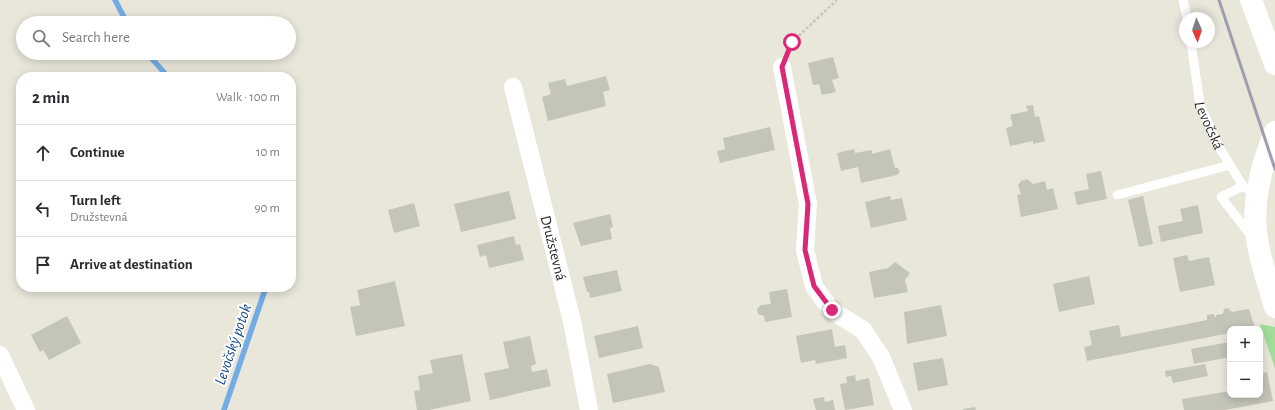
<!DOCTYPE html>
<html lang="en">
<head>
<meta charset="utf-8">
<style>
	body { margin:0; font-family:"Alegreya Sans",sans-serif; background:#f7f7f7; color:#2b2b33 }
	.controls { position:absolute; right:12px; bottom:12px; display:grid; overflow:hidden; border-radius:8px; box-shadow:0 2px 10px #0003 }
	.controls button { width:36px; height:36px; display:grid; place-items:center; padding:0; border:0; border-bottom:1px solid #e1e1e2; background:#fff; color:#2b2b33; font:20px sans-serif }
	.compass { position:absolute; left:1179px; top:12px; width:36px; height:36px; border-radius:50%; background:#fff; box-shadow:0 2px 10px #0003; rotate:177deg }
	.stop { position:absolute; width:12px; height:12px; margin:-9px; border:3px solid #db2777; border-radius:50%; background:#fff }
	.stop.end { background:#db2777; border-color:#fff; box-shadow:0 1px 4px #0008 }
	.list { margin:0; padding:0; list-style:none }
	h2 { display:flex; justify-content:space-between; align-items:center; height:52px; margin:0; padding:0 16px; font-size:17px }
	h2 small { font-size:13px; font-weight:400; color:#7c7c81 }
	.list li { display:grid; grid-template-columns:26px 1fr auto; gap:12px; align-items:center; box-sizing:border-box; height:56px; padding:0 16px; border-top:1px solid #e1e1e2 }
	.list b { display:block; font-size:15px; white-space:nowrap }
	.list p { margin:0; font-size:13px; white-space:nowrap; color:#7c7c81 }
	.list em { font-size:13px; font-style:normal; color:#7c7c81 }
	.icon { flex:none; width:22px; height:22px; fill:none; stroke:currentColor; stroke-width:2; stroke-linecap:round; stroke-linejoin:round }
	.map { position:relative; flex:none; width:1275px; height:410px; overflow:hidden }
	.search { position:absolute; background:#fff; box-shadow:0 2px 10px #0003; left:16px; top:16px; width:280px; height:44px; display:flex; align-items:center; gap:10px; box-sizing:border-box; padding:0 14px; border-radius:22px; color:#7c7c81; font-size:15px }
	.panel { position:absolute; background:#fff; box-shadow:0 2px 10px #0003; left:16px; top:72px; width:280px; height:220px; border-radius:16px }
	.map>svg:first-child { display:block }
	.green { fill:#a1dd9a }
	.lines { fill:none; stroke-linecap:round; stroke-linejoin:round }
	.stream { stroke:#73ace5; stroke-width:5.5 }
	.building { fill:#c5c4b9 }
	.path { stroke:#c7c7c7; stroke-width:2.5; stroke-dasharray:3 2; stroke-linecap:butt }
	.lane { stroke:#fff; stroke-width:9 }
	.street { stroke:#fff; stroke-width:18 }
	.secondary { stroke:#fff; stroke-width:22 }
	.rail { stroke:#9f9eb1; stroke-width:3 }
	.route { stroke:#db2777; stroke-width:5 }
	.labels { text-anchor:middle; stroke-width:4; stroke-linejoin:round; paint-order:stroke }
	.street-label { font-size:15px; fill:#282828; stroke:#fff }
	.water-label { font-size:16px; font-style:italic; fill:#16488d; stroke:#fff }
</style>
</head>
<body>
<div class="map">
<svg width="1275" height="410" viewBox="0 0 1275 410">
	<rect width="100%" height="100%" fill="#e9e6da"/>
	<path class="green" d="M1260 324 1275 327V368Z"/>
	<g class="lines">
		<path class="stream" d="M115 0 127 23
			M147 53 168 77
			M224 410 266 287"/>
	</g>
	<path class="building" d="M833 57 839 78 832 80 836 92 822 95 819 84 813 85 808 63Z
		M606 76 610 90 603 92 606 106 548 121 542 97 551 94 548 83 565 79 567 86Z
		M1033 105 1035 117 1039 116 1045 141 1033 144V141L1010 146 1006 128 1013 126 1010 115 1028 111 1026 106Z
		M770 127 775 150 720 163 717 151 725 149 723 138Z
		M854 149 855 153 872 150V154L890 149 895 168H898L900 172 897 175 861 183 858 167 841 171 837 153Z
		M1101 171 1107 199 1077 205 1074 192 1089 189 1086 174Z
		M1027 179 1033 184 1045 181 1047 190 1053 188 1058 209 1021 217 1017 195 1021 194 1018 185 1021 181Z
		M509 191 516 219 461 232 454 204Z
		M890 196 891 200 902 198 907 220 871 228 865 202Z
		M1143 196 1153 244 1139 247 1128 200Z
		M414 203 420 226 394 233 388 210Z
		M1198 205 1203 233 1161 242 1158 226 1183 221 1180 209Z
		M610 214 613 227 610 228 612 239 581 246 573 223Z
		M514 236 516 245 520 244 524 260 489 268 486 255 480 257 477 245Z
		M1187 255 1189 261 1209 257 1215 285 1180 292 1173 258Z
		M895 262 910 273 905 280 908 292 874 298 869 272 888 268Z
		M617 270 622 291 590 298 589 292H587L583 277Z
		M1089 276 1095 304 1059 312 1053 284Z
		M395 281 405 326 356 336 350 307 360 305 357 290Z
		M787 289 792 317 765 322 764 316 758 314 757 309 761 305 771 304 769 292Z
		M941 305 947 336 907 344 904 312Z
		M1228 308 1232 312 1249 309 1255 328 1230 329V333L1087 361 1084 347 1092 345 1089 331 1119 325 1121 337 1207 320V315L1213 314 1216 318V315L1223 314 1224 309Z
		M67 316 81 343 49 360 43 350 40 352 31 335Z
		M638 326 643 348 599 358 594 336Z
		M832 329 835 347 845 345 847 358 816 364 815 360 801 363 796 336Z
		M530 336 536 364 531 366 532 372 547 369 551 386 490 400 484 373 509 368 503 342Z
		M1230 342V357L1194 364 1191 349Z
		M462 354 471 401 429 410H417L414 391 420 390 418 376 433 373 430 360Z
		M943 358 948 385 918 391 913 363Z
		M650 364 659 367 665 392 613 403 607 374Z
		M1205 364 1208 376 1173 383 1171 376 1166 377 1165 371Z
		M1267 372 1273 401 1225 410H1184L1182 399 1230 391V395H1260V374Z
		M855 375 856 381 869 378 874 405 845 410 840 384 847 383 846 377Z
		M824 397 825 402 833 400 835 410H816L813 399Z
		M975 407 976 410H963V409Z"/>
	<g class="lines">
		<path class="path" d="M788 52 792 42 837 0"/>
		<g class="lane">
			<path d="M1183 0 1187 18"/>
			<path id="s1" d="M1191 42 1200 105 1219 147 1243 186 1256 196"/>
			<path d="M1243 186 1221 197 1252 237"/>
			<path d="M1117 195 1230 165"/>
		</g>
		<g class="street">
			<path d="M782 67 808 204 805 250 814 286 831 310 863 330 881 357 903 410"/>
			<path id="s2" d="M513 87 572 321 589 410"/>
			<path d="M0 355 26 410"/>
		</g>
		<path class="secondary" d="M1251 0 1275 64
			M1275 132C1261 166 1250 207 1258 245 1262 266 1269 286 1275 307"/>
		<path class="rail" d="M1219 0 1275 169"/>
	</g>
	<g class="lines">
		<path class="route" d="M792 42 782 67 808 204 805 250 814 286 832 310"/>
	</g>
	<g class="labels">
		<g class="street-label">
			<text dy="5" stroke="none"><textPath href="#s1" startOffset="86">Levočská</textPath></text>
			<text dy="5" stroke="none"><textPath href="#s2" startOffset="166">Družstevná</textPath></text>
		</g>
		<g class="water-label">
			<text transform="translate(232 344) rotate(-71)" y="6">Levočský potok</text>
		</g>
	</g>
</svg>
<div class="controls">
<button>+</button>
<button>−</button>
</div>
<svg class="compass" viewBox="-18 -18 36 36"><path d="M0-13l5 13h-10z" fill="#e53935"/><path d="M0 13l5-13h-10z" fill="#7c7c81"/></svg>
<div class="stop" style="left:792px;top:42px"></div>
<div class="stop end" style="left:832px;top:310px"></div>
<div class="search"><svg class="icon" aria-label="search" viewBox="0 0 24 24"><circle cx="10" cy="10" r="6"/><path d="M15 15l6 6"/></svg>Search here</div>
<section class="panel">
<h2>2 min<small>Walk · 100 m</small></h2>
<ul class="list">
<li><svg class="icon" aria-label="ahead" viewBox="0 0 24 24"><path d="M12 20V5M6 11l6-6 6 6"/></svg><div><b>Continue</b></div><em>10 m</em></li>
<li><svg class="icon" aria-label="left" viewBox="0 0 24 24"><path d="M17 20v-9H6M10 6l-5 5 5 5"/></svg><div><b>Turn left</b><p>Družstevná</p></div><em>90 m</em></li>
<li><svg class="icon" aria-label="arrive" viewBox="0 0 24 24"><path d="M6 21V4h12l-3 4 3 4H6"/></svg><div><b>Arrive at destination</b></div></li>
</ul>
</section>
</div>
</body>
</html>
